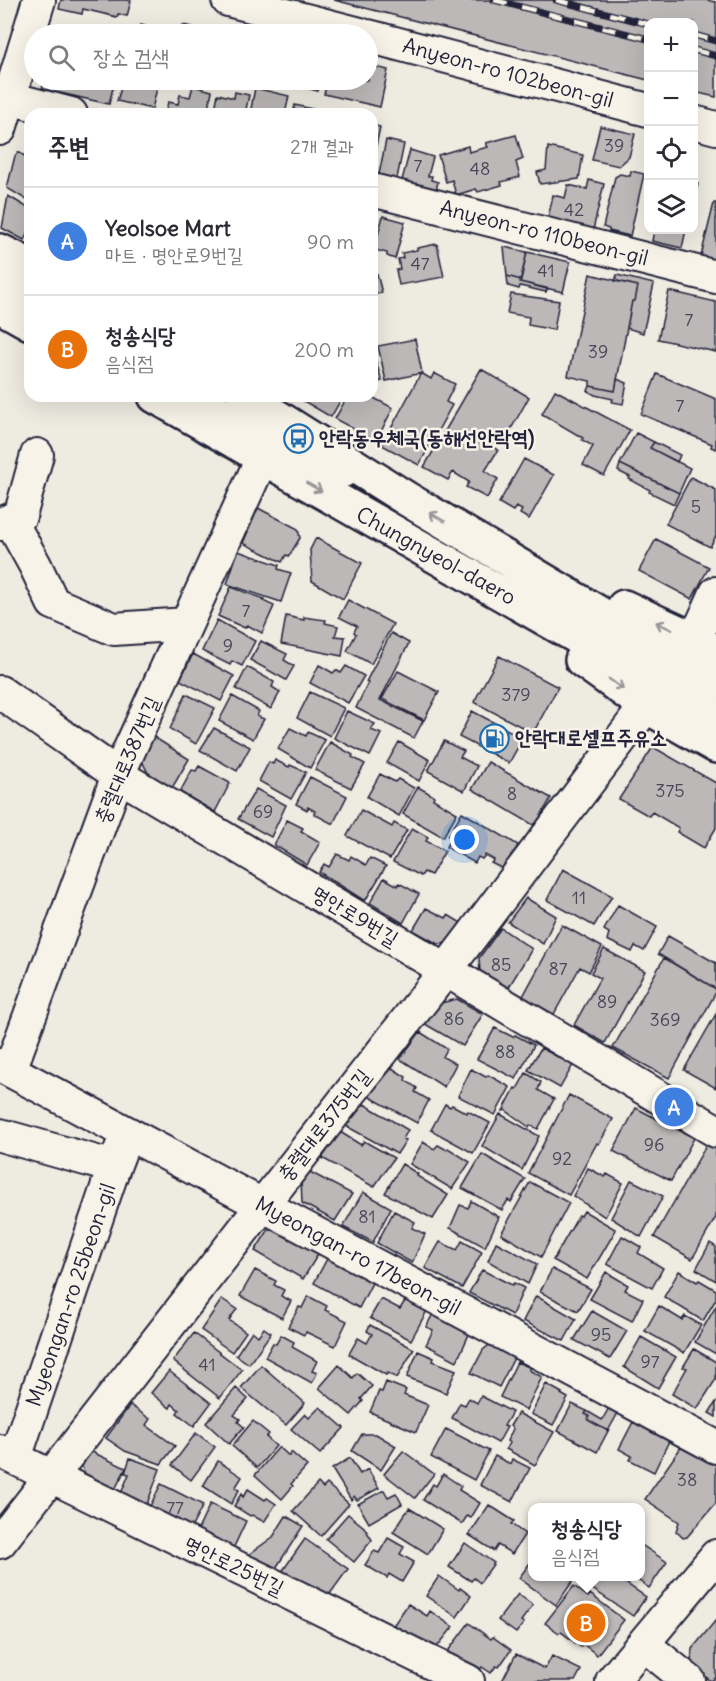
<!DOCTYPE html>
<html lang="ko">
<head>
<meta charset="utf-8">
<style>
	body { margin:0; font-family:Delius,"Poor Story",sans-serif; background:#f2f2f3; color:#2b2b33 }
	.controls { position:absolute; right:18px; top:18px; display:grid; overflow:hidden; border-radius:12px; box-shadow:0 6px 24px #0002 }
	.controls button { width:54px; height:54px; display:grid; place-items:center; padding:0; border:0; border-bottom:2px solid #e1e1e2; background:#fff; color:#2b2b33; font:30px sans-serif }
	.you { position:absolute; left:465px; top:840px; width:21px; height:21px; margin:-15px; border:4px solid #fff; border-radius:50%; background:#1a73e8; box-shadow:0 0 0 9px #1a73e833 }
	.badge { display:grid; place-items:center; width:39px; height:39px; border-radius:50%; background:#1f6fb2; color:#fff; font-size:20px; font-weight:700 }
	.pin { position:absolute; translate:-50% -50%; border:3px solid #fff; box-shadow:0 2px 6px #0006 }
	.popup { position:absolute; left:528px; top:1503px; width:117px; height:78px; box-sizing:border-box; display:grid; place-content:center; border-radius:12px; background:#fff; filter:drop-shadow(0 2px 4px #0005); font-size:20px; white-space:nowrap; color:#7c7c81 }
	.popup b { font-size:22px; color:#2b2b33 }
	.popup::after { content:''; position:absolute; left:50%; top:100%; margin-left:-12px; border:12px solid transparent; border-top-color:#fff }
	.list { margin:0; padding:0; list-style:none }
	h2 { display:flex; justify-content:space-between; align-items:center; height:78px; margin:0; padding:0 24px; font-size:26px }
	h2 small { font-size:20px; font-weight:400; color:#7c7c81 }
	.list li { display:grid; grid-template-columns:39px 1fr auto; gap:18px; align-items:center; box-sizing:border-box; height:108px; padding:0 24px; border-top:2px solid #e1e1e2 }
	.list b { display:block; font-size:22px; white-space:nowrap }
	.list p { margin:0; font-size:20px; white-space:nowrap; color:#7c7c81 }
	.list em { font-size:20px; font-style:normal; color:#7c7c81 }
	.icon { flex:none; width:33px; height:33px; fill:none; stroke:currentColor; stroke-width:2; stroke-linecap:round; stroke-linejoin:round }
	.map { position:relative; flex:none; width:716px; height:1681px; overflow:hidden }
	.search { position:absolute; background:#fff; box-shadow:0 6px 24px #0002; left:24px; top:24px; width:354px; height:66px; display:flex; align-items:center; gap:15px; box-sizing:border-box; padding:0 21px; border-radius:33px; color:#7c7c81; font-size:22px }
	.panel { position:absolute; background:#fff; box-shadow:0 6px 24px #0002; left:24px; top:108px; width:354px; height:294px; border-radius:18px }
	.map>svg:first-child { display:block }
	.building { fill:#bbb8b7; stroke:#22223b; stroke-width:1.5 }
	.lines { fill:none; stroke-linecap:round; stroke-linejoin:round }
	.minor-casing { stroke:#22223b; stroke-width:36 }
	.major-casing { stroke:#22223b; stroke-width:38 }
	.minor { stroke:#f7f3e8; stroke-width:32 }
	.major { stroke:#f7f3e8; stroke-width:33 }
	.rail-casing { stroke:#22223b; stroke-width:7 }
	.rail { stroke:#f7f3e8; stroke-width:4.5; stroke-dasharray:14; stroke-linecap:butt }
	.oneway { stroke:#97959a }
	.labels { text-anchor:middle; stroke-width:5; stroke-linejoin:round; paint-order:stroke }
	.number-label { font-size:18px; fill:#48485a }
	.street-label { font-size:21px; fill:#22223b; stroke:#f7f3e8 }
	.poi-label { font-size:21px; font-weight:bold; fill:#22223b; stroke:#f7f3e8; text-anchor:start }
</style>
</head>
<body>
<div class="map">
<svg width="716" height="1681" viewBox="0 0 716 1681">
	<rect width="100%" height="100%" fill="#eeebe1"/>
	<filter id="ink" filterUnits="userSpaceOnUse"><feTurbulence type="fractalNoise" baseFrequency=".0167" numOctaves="2"/><feDisplacementMap in="SourceGraphic" scale="12" xChannelSelector="R" yChannelSelector="G"/><feConvolveMatrix kernelMatrix="1 2 1 2 8 2 1 2 1" color-interpolation-filters="sRGB"/></filter>
	<g filter="url(#ink)">
		<path class="building" d="M61 0H127L131 1 127 16 118 14 117 17 83 9 82 14 59 9Z
			M334 0H706L716 2V97L694 92V22H648V80Z
			M141 25 169 32 168 34H139Z
			M183 25 206 30V34H181Z
			M368 65 388 70 380 107 324 94 328 80H368Z
			M44 80H115L109 104 42 89Z
			M126 80H159L152 109 117 101 121 88H123Z
			M195 80H213V83Z
			M300 80H320L318 91 298 86Z
			M193 86 212 91 207 114H165L168 102 178 104 180 95 190 97Z
			M255 88 289 96 285 114H250Z
			M235 92 249 95 245 114H214L218 94 234 98Z
			M295 105 330 113V114H293Z
			M372 125 380 127 372 165Z
			M600 126 635 134 629 157 619 166 592 160Z
			M516 135 523 159 516 162 520 177 501 182 502 185 478 192 476 189 456 195 452 180 446 182 438 155 468 146 469 152 488 147 486 143Z
			M386 140 404 144 395 188 377 184Z
			M548 147 583 155 579 179 540 184 537 172 546 170Z
			M410 150 433 157 428 176H432L431 180 438 182 434 197 400 188Z
			M18 152 30 159V202L7 188 15 156Z
			M631 171 644 174 630 236 609 231V229L603 227 615 177 620 174 630 176Z
			M589 180 604 184 592 234 547 223 553 195 565 198 568 185 587 189Z
			M694 183 698 184 694 201Z
			M8 196 30 209V229L24 240 2 228Z
			M714 203H716V264L700 260Z
			M383 216 405 222 395 259 387 256V253L375 250V246Z
			M654 230H686L682 248 652 241Z
			M437 244 444 277 399 285 396 270 400 269 398 259 403 258 402 253 417 250V248Z
			M504 247 527 252 521 280 507 276Z
			M527 252 570 262 563 292 520 282Z
			M377 274 382 293 372 295V275Z
			M590 274 638 286 635 301H632L615 391 590 386V381L568 376Z
			M617 275 654 284 643 333 627 328 632 301H635L638 286 615 281Z
			M507 276 521 280 520 282 547 289 546 292 520 286 519 289 508 286Z
			M669 291 716 302V352L658 339Z
			M511 294 559 301 554 330 528 325 529 317 507 313Z
			M415 339 422 373 386 381 378 346Z
			M374 355 382 381 372 384V356Z
			M481 369 529 397 502 445 496 441 492 447 498 450 485 471 498 479 487 498 466 487 469 482 453 472 448 480 424 467Z
			M421 373 431 379 434 373 455 384 446 402 452 405 419 465 382 445Z
			M657 374 716 399V449L711 447 712 444 641 414Z
			M617 379 627 383 623 404 612 402 613 399 595 395 588 391 590 386 615 391Z
			M555 390 630 430 604 476 583 465 593 446 582 440 583 438 542 414Z
			M295 396H343L331 417Z
			M355 396H370L393 408 376 441 335 419 346 399Z
			M636 433 654 442 650 448 690 468 679 493 620 464Z
			M654 442 680 455 677 462 650 448Z
			M524 459 554 475 529 519 520 514 522 510 516 507 513 511 499 503Z
			M620 464 679 493 674 504 649 492 650 490 629 479 630 477 618 471Z
			M691 477 716 490V536L710 547 666 524Z
			M258 508 298 529 300 538 289 556 286 555 282 562 243 543Z
			M316 538 362 563 343 599 312 581 310 550Z
			M656 539 709 567 692 599 639 571Z
			M238 551 279 565 278 569 291 573 281 602 227 584Z
			M231 587 264 599 263 601 274 606 262 633 247 625 245 628 218 616Z
			M348 600 393 624 371 664 347 651 356 634 354 632 357 626 339 617Z
			M286 616 304 620V617L326 620 325 623 338 626 335 636 345 637 342 656 281 644Z
			M217 620 255 641 242 666 232 661 230 665 202 651Z
			M391 633 409 643 380 700 423 721 414 738 356 708 368 683 366 682Z
			M261 641 287 654 284 660 294 666 286 680 250 660Z
			M193 654 234 676 221 701 180 680Z
			M499 656 558 687 533 733 474 702Z
			M319 665 333 673 336 670 341 673 346 666 364 676 348 703 310 683Z
			M247 667 274 682 272 687 280 692 271 709 236 689Z
			M398 671 439 692 424 720 382 699Z
			M310 692 344 708 330 736 297 718Z
			M186 694 215 708 196 744 170 729Z
			M232 696 259 711 257 716 264 719 253 739 219 721Z
			M347 711 375 724 371 730 381 734 370 756 334 738Z
			M472 711 523 738 509 763 459 737Z
			M214 728 250 747 237 771 200 750Z
			M290 728 306 736 308 732 325 740 310 768 278 749Z
			M152 736 189 759 172 788 149 775 142 761Z
			M444 741 464 751 460 757 477 766 464 791 428 771Z
			M330 742 353 755 352 757 365 764 351 788 315 770Z
			M399 742 430 760 419 781 387 763Z
			M653 747 716 783V828L704 848 677 832 679 828 652 812 649 816 619 799Z
			M275 760 289 767 290 765 306 772 291 799 259 781 269 762 273 764Z
			M488 762 551 798 535 826 472 789Z
			M199 766 230 783 215 812 180 792 192 770 196 771Z
			M380 774 395 782 398 779 414 788 399 816 367 797Z
			M310 777 347 796 333 824 314 814 315 811 308 807 307 810 296 804Z
			M418 787 434 796 433 799 457 813 443 837 403 814Z
			M256 789 286 805 271 837 238 819Z
			M361 810 392 827 394 823 407 830 390 859 347 836Z
			M462 812 518 845 505 870 491 863 494 860 485 855 482 859 478 857 475 863 446 847 452 837 448 836Z
			M287 820 303 828 301 831 320 842 307 865 274 845Z
			M412 828 428 837 426 841 445 851 431 875 424 872 421 876 393 862Z
			M337 854 349 860 351 856 366 865 370 858 386 866 365 901 319 872 324 864 329 867Z
			M563 869 612 896 594 926 547 900Z
			M384 878 398 886 399 883 419 894 403 923 370 903Z
			M526 898 556 916 543 944 508 922Z
			M618 905 657 927 644 951 635 946 632 952 607 940 609 933 604 930Z
			M426 908 446 918 448 915 463 924 449 943 438 944 413 930Z
			M562 925 602 947 589 972 580 967 554 1014 522 998Z
			M501 928 532 949 507 990 480 972 479 958Z
			M668 936 716 963V989L658 954Z
			M604 949 645 971 605 1043 574 1025 600 978 591 973Z
			M664 958 716 989V992L669 1078 613 1048Z
			M457 999 483 1014 463 1046 425 1024 441 1003Z
			M716 1014V1088L684 1070Z
			M495 1028 513 1037 515 1035 534 1045 516 1079 477 1059Z
			M420 1032 447 1049 443 1057 456 1064 444 1087 400 1059Z
			M541 1048 573 1065 560 1088 528 1070Z
			M392 1068 406 1077 405 1080 417 1088 415 1092 429 1100 417 1123 368 1096Z
			M471 1069 486 1077 488 1075 510 1087 495 1115 458 1096Z
			M526 1073 541 1082 538 1090 554 1099 538 1129 530 1125 529 1127 505 1110 503 1111 515 1088 517 1089Z
			M569 1095 613 1119 599 1144 597 1143 569 1195 528 1173Z
			M364 1104 408 1130 403 1139 406 1140 397 1154 346 1126Z
			M445 1104 450 1107 452 1105 467 1113 468 1111 490 1123 473 1153 431 1130Z
			M636 1108 694 1138 671 1181 613 1151Z
			M500 1114 539 1136 522 1170 482 1146Z
			M340 1132 361 1145 364 1141 394 1158 374 1187 322 1158Z
			M423 1142 434 1149 438 1145 447 1150 448 1148 470 1162 452 1189 410 1164Z
			M707 1144 716 1149V1217L692 1259 654 1237Z
			M482 1154 525 1179 511 1202 508 1200 502 1210 462 1188Z
			M402 1164 418 1174 417 1176 448 1195 433 1219 385 1193Z
			M588 1168 605 1177 607 1174 623 1183 605 1217 573 1196Z
			M308 1171 352 1194 335 1221 302 1203 301 1180Z
			M631 1180 663 1196 641 1237 611 1218Z
			M530 1182 569 1203 541 1257 501 1234Z
			M363 1192 391 1208 373 1242 343 1227Z
			M471 1201 499 1217 485 1247 450 1228 460 1205 468 1208Z
			M394 1211 415 1222 412 1228 425 1234 412 1263 377 1243Z
			M584 1211 615 1229 613 1235 587 1279 553 1260 579 1215 581 1216Z
			M282 1228 320 1251 303 1279 255 1251 269 1229Z
			M622 1236 641 1247 638 1253 663 1268 652 1288 607 1264Z
			M462 1241 482 1252 462 1288 425 1268 440 1242 457 1250Z
			M496 1242 537 1264 528 1284 488 1261Z
			M710 1243 716 1247V1281L696 1269Z
			M328 1257 373 1281 359 1308 314 1283Z
			M552 1269 591 1289 578 1311 540 1292Z
			M255 1270 276 1281 274 1285 284 1290 281 1296 291 1301 282 1318 240 1296Z
			M482 1270 512 1285 514 1283 524 1288 512 1315 469 1293Z
			M679 1271 697 1282 699 1280 716 1290V1299L703 1321 664 1297Z
			M606 1272 628 1285 625 1290 643 1299 632 1321 590 1299Z
			M308 1296 327 1306 325 1310 347 1321 335 1346 306 1332 304 1335 288 1327 299 1307 302 1308Z
			M408 1296 429 1307 411 1340 370 1318 381 1299 400 1309Z
			M536 1296 576 1319 564 1341 523 1321Z
			M222 1299 237 1309 229 1320 246 1332 232 1352 201 1330Z
			M659 1306 682 1320 685 1316 701 1325 684 1353 645 1331Z
			M716 1306V1354L695 1342Z
			M592 1311 627 1331 610 1359 574 1340Z
			M433 1314 470 1332 457 1361 426 1345 433 1330 426 1327Z
			M370 1325 414 1349 397 1378 388 1373 386 1375 349 1354 358 1338 367 1343 372 1334 367 1331Z
			M264 1328 271 1333 249 1364 236 1355 252 1331 258 1336Z
			M194 1333 242 1370 220 1398 173 1361Z
			M281 1335 294 1342 292 1347 317 1361 312 1371 317 1373 312 1383 265 1357 273 1343 276 1344Z
			M641 1337 676 1357 658 1388 624 1367Z
			M493 1342 516 1354 499 1387 471 1373 483 1350Z
			M694 1349 716 1362V1379L697 1409 672 1394 687 1368 683 1367Z
			M418 1351 434 1358 433 1361 456 1370 446 1393 407 1377Z
			M517 1362 531 1368 529 1370 542 1377 526 1410 500 1397Z
			M261 1365 305 1403 286 1425 241 1388Z
			M339 1365 353 1378 357 1373 372 1386 361 1399 363 1401 351 1415 319 1388Z
			M169 1371 211 1403 194 1426 177 1413 179 1410 172 1404 170 1408 151 1393Z
			M386 1382 406 1390 404 1395 428 1405 416 1432 370 1412 379 1391 382 1392Z
			M546 1384 562 1393 561 1394 568 1398 553 1425 531 1414Z
			M236 1388 248 1399 234 1415 240 1419 238 1422 244 1427 229 1444 206 1423Z
			M481 1396 512 1412 504 1426 507 1427 498 1443 452 1418 460 1403 465 1405 469 1398 477 1403Z
			M716 1402V1417L709 1413Z
			M572 1404 587 1411 585 1414 589 1416 588 1420 608 1431 597 1452 558 1431Z
			M130 1405 150 1419 146 1425 175 1446 161 1464 125 1451 106 1438Z
			M610 1406 619 1411 608 1431 588 1420 589 1416 585 1414 587 1411 602 1420Z
			M320 1407 344 1428 320 1454 291 1429 305 1414 309 1418Z
			M518 1413 554 1432 535 1465 506 1449 510 1443 507 1441 513 1429 510 1426Z
			M253 1421 269 1434 266 1437 276 1446 257 1468 232 1446Z
			M633 1422 669 1441 654 1472 630 1460 632 1456 619 1449Z
			M446 1429 489 1451 474 1480 431 1457Z
			M196 1433 215 1447 191 1480 172 1465Z
			M362 1434H376L396 1446 381 1470 352 1451Z
			M686 1440 716 1461V1503L687 1537 683 1538 676 1531 679 1522 645 1499Z
			M279 1447 289 1456 291 1452 307 1466 291 1484 293 1486 282 1499 255 1475Z
			M90 1451 126 1468 112 1495 90 1484 82 1467Z
			M403 1451 434 1474 415 1498 384 1474Z
			M495 1456 510 1464 512 1459 530 1468 512 1502 480 1485Z
			M130 1458 160 1469 144 1512 120 1502 125 1494 122 1491 129 1474 125 1473Z
			M350 1458 360 1474 368 1469 379 1488 357 1500 354 1496 351 1500 332 1469Z
			M218 1461 242 1477 235 1488 239 1490 231 1504 203 1486Z
			M443 1474 461 1486 459 1490 480 1503 471 1518 467 1516 462 1524 423 1500 433 1484 436 1486Z
			M318 1483 323 1488 327 1484 349 1504 321 1536 293 1511Z
			M161 1484 203 1505 189 1532 147 1512Z
			M248 1489 265 1500 267 1498 276 1504 264 1522 252 1515 250 1516 234 1506 241 1494 243 1497Z
			M384 1490 388 1497 396 1493 402 1504 369 1523 358 1504Z
			M210 1504 246 1521 232 1551 196 1534Z
			M489 1505 514 1521 511 1524 525 1534 512 1554 498 1545 494 1551 469 1535Z
			M409 1508 443 1529 428 1554 393 1532Z
			M348 1514 364 1527 372 1540 354 1562 326 1539Z
			M286 1516 303 1526 274 1571 246 1559 248 1555 273 1537Z
			M388 1538 404 1547 400 1554 414 1562 402 1582 389 1574 387 1578 365 1565 374 1551 379 1553Z
			M305 1539 348 1569 327 1598 281 1573Z
			M465 1543 494 1563 480 1583 474 1578 471 1581 449 1567Z
			M640 1544 667 1562 649 1588 632 1576H640Z
			M532 1560V1576H567L573 1581 556 1605 519 1578Z
			M439 1576 459 1590 460 1588 471 1596 457 1617 426 1596Z
			M586 1576H615L646 1597 633 1616 582 1582Z
			M574 1586 588 1597 590 1594 624 1620 597 1655 583 1644 581 1647 561 1632 559 1633 545 1623Z
			M518 1594 533 1605 521 1621 524 1623 516 1633 498 1620Z
			M408 1604 427 1616 430 1611 453 1627 433 1652 390 1630Z
			M716 1620V1678L711 1681 691 1665 692 1649Z
			M469 1623 491 1639 493 1637 511 1650 499 1667 496 1666 491 1673 482 1667 477 1673 445 1655Z
			M516 1654 545 1669 552 1656 581 1670 575 1681H502Z"/>
		<g class="lines">
			<defs>
				<path id="minor" d="M228 0 360 34
					M368 36 648 110
					M9 98 71 114
					M694 122 716 128
					M0 129 39 0
					M372 190 716 277
					M0 282 30 300
					M191 396 248 428 343 471
					M10 520 35 565 53 603 114 629 186 624
					M0 524 20 516 37 455
					M693 639 703 622 716 593
					M0 692 118 775 716 1131
					M0 1065 716 1447
					M10 1070 118 775 262 458
					M0 1135 114 1167
					M0 1451 468 1681
					M15 1458 114 1167 127 1133
					M0 1542 446 970 646 706
					M643 1644 689 1681
					M612 1681 716 1556"/>
				<path id="major" d="M0 251 30 266
					M0 306 30 323
					M155 396 716 716
					M244 396 407 499 716 683
					M624 607 693 639 716 652
					M582 660 646 706 716 746"/>
			</defs>
			<use href="#minor" class="minor-casing"/>
			<use href="#major" class="major-casing"/>
			<use href="#minor" class="minor"/>
			<use href="#major" class="major"/>
			<defs>
				<path id="rail" d="M494 0 648 39
					M556 0 648 24
					M694 35 716 41
					M694 50 716 56"/>
			</defs>
			<use href="#rail" class="rail-casing"/>
			<use href="#rail" class="rail"/>
		</g>
		<defs><path id="oneway-shaft" d="M-6 0H5M1.5-3L5.5 0L1.5 3" fill="none" stroke-width="1.6" stroke-linecap="round" stroke-linejoin="round" transform="scale(1.5)"/></defs>
		<g class="oneway">
			<use href="#oneway-shaft" transform="translate(314 487) rotate(29)"/>
			<use href="#oneway-shaft" transform="translate(437 517) rotate(-150)"/>
			<use href="#oneway-shaft" transform="translate(664 626) rotate(-155)"/>
			<use href="#oneway-shaft" transform="translate(616 684) rotate(36)"/>
		</g>
	</g>
	<defs>
		<symbol id="bus-ring" viewBox="-11 -11 22 22"><circle r="9.5" fill="#f7f3e8" stroke="#1f6fb2" stroke-width="1.5"/><path d="M-5-6H5V4H4V6H2V4H-2V6H-4V4H-5ZM-3.5-4V0h7V-4ZM-3.5 1.2v1.5H-2V1.2ZM2 1.2v1.5H3.5V1.2Z" fill="#1f6fb2"/></symbol>
		<symbol id="fuel-ring" viewBox="-11 -11 22 22"><circle r="9.5" fill="#f7f3e8" stroke="#1f6fb2" stroke-width="1.5"/><path d="M-5.5-6h7V0h2V4h1.3V-2.5L3-4.5l.8-.8L6-3V5H2.5V1h-1V6h-7ZM-4.2-4.7v3.2H.2V-4.7Z" fill="#1f6fb2"/></symbol>
	</defs>
	<g fill-rule="evenodd">
		<use href="#bus-ring" x="282" y="422" width="33" height="33"/>
		<use href="#fuel-ring" x="478" y="722" width="33" height="33"/>
	</g>
	<g class="labels">
		<g class="number-label">
			<text x="614" y="152">39</text>
			<text x="418" y="172">7</text>
			<text x="480" y="175">48</text>
			<text x="574" y="216">42</text>
			<text x="420" y="270">47</text>
			<text x="546" y="277">41</text>
			<text x="689" y="326">7</text>
			<text x="598" y="358">39</text>
			<text x="680" y="412">7</text>
			<text x="696" y="513">5</text>
			<text x="246" y="617">7</text>
			<text x="228" y="652">9</text>
			<text x="516" y="701">379</text>
			<text x="670" y="797">375</text>
			<text x="512" y="800">8</text>
			<text x="263" y="818">69</text>
			<text x="579" y="904">11</text>
			<text x="501" y="971">85</text>
			<text x="558" y="975">87</text>
			<text x="607" y="1008">89</text>
			<text x="454" y="1025">86</text>
			<text x="665" y="1026">369</text>
			<text x="505" y="1058">88</text>
			<text x="654" y="1151">96</text>
			<text x="562" y="1165">92</text>
			<text x="367" y="1223">81</text>
			<text x="601" y="1341">95</text>
			<text x="650" y="1368">97</text>
			<text x="207" y="1371">41</text>
			<text x="687" y="1486">38</text>
			<text x="175" y="1514">77</text>
		</g>
		<g class="street-label">
			<text transform="translate(508 73) rotate(15)" y="7">Anyeon-ro 102beon-gil</text>
			<text transform="translate(544 233) rotate(14)" y="7">Anyeon-ro 110beon-gil</text>
			<text transform="translate(436 556) rotate(29)" y="7">Chungnyeol-daero</text>
			<text transform="translate(127 760) rotate(-67)" y="7">충렬대로387번길</text>
			<text transform="translate(355 916) rotate(31)" y="7">명안로9번길</text>
			<text transform="translate(324 1125) rotate(-52)" y="7">충렬대로375번길</text>
			<text transform="translate(358 1256) rotate(28)" y="7">Myeongan-ro 17beon-gil</text>
			<text transform="translate(71 1295) rotate(-71)" y="7">Myeongan-ro 25beon-gil</text>
			<text transform="translate(234 1566) rotate(26)" y="7">명안로25번길</text>
		</g>
		<g class="poi-label">
			<text x="319" y="445">안락동우체국(동해선안락역)</text>
			<text x="515" y="745">안락대로셀프주유소</text>
		</g>
	</g>
</svg>
<div class="controls">
<button>+</button>
<button>−</button>
<button><svg class="icon" aria-label="locate" viewBox="0 0 24 24"><circle cx="12" cy="12" r="6"/><path d="M12 2v4M12 18v4M2 12h4M18 12h4"/></svg></button>
<button><svg class="icon" aria-label="layers" viewBox="0 0 24 24"><path d="M12 4l9 5-9 5-9-5zM3 14l9 5 9-5"/></svg></button>
</div>
<div class="you"></div>
<div class="pin badge" style="left:674px;top:1107px;background:#3f7fe0">A</div>
<div class="pin badge" style="left:586px;top:1623px;background:#e8710a">B</div>
<div class="popup"><b>청송식당</b>음식점</div>
<div class="search"><svg class="icon" aria-label="search" viewBox="0 0 24 24"><circle cx="10" cy="10" r="6"/><path d="M15 15l6 6"/></svg>장소 검색</div>
<section class="panel">
<h2>주변<small>2개 결과</small></h2>
<ul class="list">
<li><span class="badge" style="background:#3f7fe0">A</span><div><b>Yeolsoe Mart</b><p>마트 · 명안로9번길</p></div><em>90 m</em></li>
<li><span class="badge" style="background:#e8710a">B</span><div><b>청송식당</b><p>음식점</p></div><em>200 m</em></li>
</ul>
</section>
</div>
</body>
</html>
